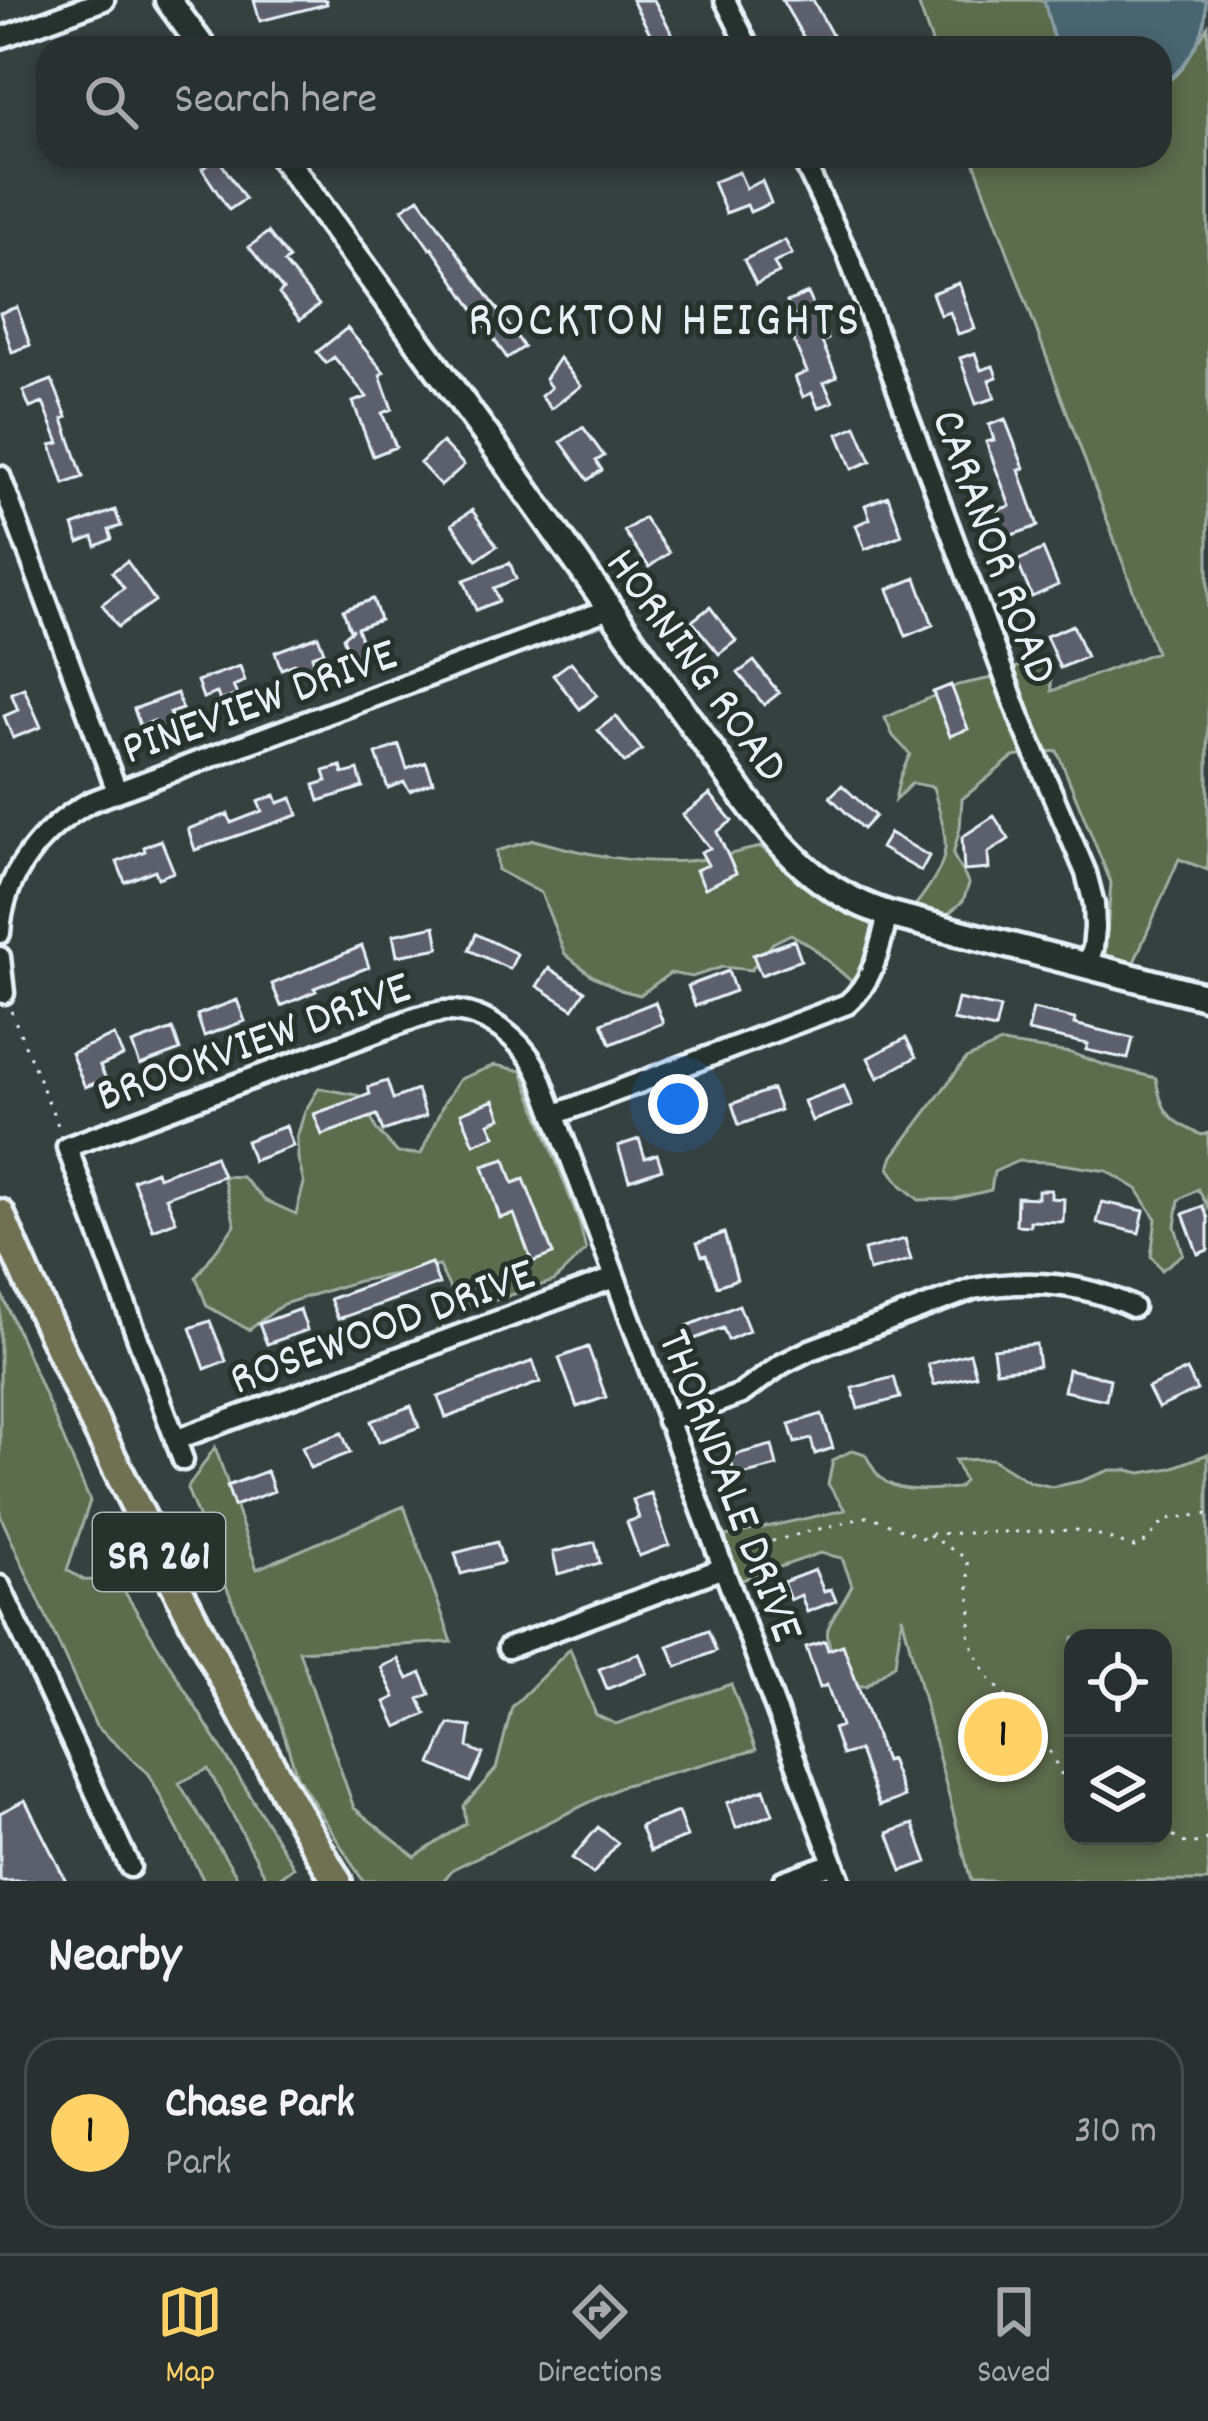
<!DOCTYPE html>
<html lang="en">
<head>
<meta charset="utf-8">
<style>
	body { margin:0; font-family:Dekko,sans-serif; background:#343c3c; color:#f1f3f6 }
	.controls { position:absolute; right:36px; bottom:36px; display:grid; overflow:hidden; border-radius:24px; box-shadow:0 6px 18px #0003 }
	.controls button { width:108px; height:108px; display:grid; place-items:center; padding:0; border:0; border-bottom:3px solid #444b4c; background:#283030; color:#f1f3f6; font:60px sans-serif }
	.you { position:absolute; left:678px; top:1104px; width:42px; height:42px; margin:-30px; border:9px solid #fff; border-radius:50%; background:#1a73e8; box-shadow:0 0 0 18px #1a73e833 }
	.badge { display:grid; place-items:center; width:78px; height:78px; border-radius:50%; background:#ffd166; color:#111; font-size:39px; font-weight:700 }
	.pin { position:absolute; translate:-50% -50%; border:6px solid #fff; box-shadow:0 3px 12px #0006 }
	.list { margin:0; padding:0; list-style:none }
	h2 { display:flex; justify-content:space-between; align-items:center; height:156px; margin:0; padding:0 48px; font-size:51px }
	h2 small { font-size:39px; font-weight:400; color:#a5a9ab }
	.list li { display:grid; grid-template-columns:78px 1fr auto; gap:36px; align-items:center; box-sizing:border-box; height:192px; margin:0 24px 24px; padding:0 24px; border:3px solid #444b4c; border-radius:36px }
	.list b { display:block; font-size:45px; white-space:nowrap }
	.list p { margin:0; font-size:39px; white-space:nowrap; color:#a5a9ab }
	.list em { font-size:39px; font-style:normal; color:#a5a9ab }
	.icon { flex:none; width:66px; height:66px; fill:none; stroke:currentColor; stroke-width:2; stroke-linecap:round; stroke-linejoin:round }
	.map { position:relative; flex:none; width:1208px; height:1881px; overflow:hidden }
	.search { position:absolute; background:#283030; box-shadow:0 6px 18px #0003; left:36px; right:36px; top:36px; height:132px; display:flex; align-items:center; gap:30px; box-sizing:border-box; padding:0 42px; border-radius:36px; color:#a5a9ab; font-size:45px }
	.sheet { height:372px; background:#283030 }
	nav { display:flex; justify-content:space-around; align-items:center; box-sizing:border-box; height:168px; border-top:3px solid #444b4c; background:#283030; font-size:33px; color:#a5a9ab }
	nav a { display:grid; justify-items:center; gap:6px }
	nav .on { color:#ffd166 }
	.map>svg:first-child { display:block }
	.green { fill:#5d6c4e; stroke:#a2aea3; stroke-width:3; fill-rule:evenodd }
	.water { fill:#4a656f; stroke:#899da6; stroke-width:3 }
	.building { fill:#5b5f6c; stroke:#e8f1f8; stroke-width:3 }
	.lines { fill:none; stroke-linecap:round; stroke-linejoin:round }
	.street-casing { stroke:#e8f1f8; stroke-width:27 }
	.secondary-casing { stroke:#e8f1f8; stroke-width:33 }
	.primary-casing { stroke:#e8f1f8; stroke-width:36 }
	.path { stroke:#e8f1f8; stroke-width:3; stroke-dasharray:3 9; stroke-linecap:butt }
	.street { stroke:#26332d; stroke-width:18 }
	.secondary { stroke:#26332d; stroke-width:24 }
	.primary { stroke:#707052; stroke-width:27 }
	.labels { text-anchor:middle; stroke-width:10; stroke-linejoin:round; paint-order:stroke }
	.shield { fill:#26332d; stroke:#aeb8bb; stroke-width:3 }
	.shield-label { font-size:45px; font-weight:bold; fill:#e8f1f8 }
	.street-label { font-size:48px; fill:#e8f1f8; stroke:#26332d }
	.neighbourhood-label { font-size:51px; letter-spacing:3px; fill:#e8f1f8; stroke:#26332d }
</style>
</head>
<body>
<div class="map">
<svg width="1208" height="1881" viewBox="0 0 1208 1881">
	<rect width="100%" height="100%" fill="#364040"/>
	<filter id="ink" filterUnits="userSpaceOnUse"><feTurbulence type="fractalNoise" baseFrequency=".00833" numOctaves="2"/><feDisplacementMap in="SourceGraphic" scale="24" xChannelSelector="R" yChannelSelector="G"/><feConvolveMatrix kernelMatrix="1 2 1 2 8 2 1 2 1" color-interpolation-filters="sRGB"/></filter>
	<g filter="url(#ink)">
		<path class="green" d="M917 0H1044L1056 48H934Z
			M1208 26V870L1179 859 1128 976 1104 970 1111 883 1057 751 1013 757 962 799 960 828 953 855 969 884 963 901 948 914 914 907C955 854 949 848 933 787L912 783 895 800 900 777 910 754 893 736 885 718 958 685 997 677 1035 658 1050 673 1052 691 1156 652 972 156H1160V88L1180 71Z
			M534 840C584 854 633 864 686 861 711 860 737 852 761 847 800 883 827 899 876 918L875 962 851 981 812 947 791 934 773 943 751 970 722 967 692 977 670 973 640 995 621 990 591 975 565 954 541 893 498 870 496 851Z
			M1001 1043 1071 1053 1105 1065 1156 1078C1161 1112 1170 1122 1202 1135L1208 1133V1207L1198 1189 1179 1200 1175 1226 1183 1254 1162 1270 1151 1256 1156 1219 1137 1189 1107 1171 1048 1162 1018 1161 994 1172 991 1190 954 1199 919 1200 901 1185 889 1168 893 1156 966 1059Z
			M495 1065 522 1071 579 1221 586 1250 554 1281 474 1307 454 1297 439 1266 358 1281 283 1304 249 1330 207 1306 196 1277 235 1225 223 1176 242 1177 265 1200 296 1214 304 1183 298 1159 297 1137 305 1111 319 1088 362 1096 376 1129 398 1153 421 1154 444 1103 460 1079Z
			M0 1290 90 1501 67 1570 84 1580 118 1581 294 1867 275 1881H268L208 1769 179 1783 240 1881H204L149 1774 96 1726 0 1515Z
			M215 1447 257 1569 404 1506 452 1642 299 1651 354 1808 415 1857 466 1823 464 1806 496 1769 512 1707 570 1649 596 1715 616 1724 731 1684 756 1750 625 1785 453 1869 443 1881H363L297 1776 276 1709 187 1489Z
			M853 1450 865 1454C870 1462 874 1472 881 1478 898 1495 935 1489 958 1488L964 1481 955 1460 992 1459 1030 1482 1053 1487 1081 1481 1110 1470H1128L1141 1473 1171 1468 1208 1454V1881H971L902 1616 895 1664 866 1686H848C842 1673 824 1642 828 1629 830 1621 847 1597 852 1585L842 1558 820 1553 739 1581 725 1536 845 1510 828 1484 833 1460ZM1073 1638H1163V1836H1073Z"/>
		<path class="water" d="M1044 0H1206C1208 37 1187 65 1160 88V48H1056Z"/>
		<path class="building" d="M254 0H326L327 4 260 21Z
			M632 0H654L680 48H658Z
			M782 0H813L839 48H791L805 40Z
			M218 158 245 199 229 210 202 169Z
			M739 172 746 188 762 181 771 203 750 212 747 205 726 213 713 182Z
			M419 198 524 347 507 358 432 248 430 249 402 209Z
			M268 232 289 259 284 263 319 305 300 320 279 294 283 290 249 247Z
			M785 240 792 254 774 263 779 273 756 284 744 260Z
			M959 283 975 329 958 334 950 312 940 315 932 293Z
			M808 293 828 339 822 342 837 377 824 383 833 402 818 408 812 393 803 397 795 377 807 372 786 323 795 319 787 302Z
			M17 307 30 345 12 352 0 313Z
			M347 328 384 372 380 375 392 409 382 413 396 447 373 456 353 402 367 397 334 357 326 363 317 352Z
			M975 353 981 370 993 366 997 377 989 380 995 398 976 404 960 358Z
			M559 358 581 386 551 409 541 396 551 388 545 379Z
			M52 380 67 417 63 419 83 477 64 484 51 445 59 443 43 403 30 408 23 391Z
			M1005 419 1024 468 1019 470 1038 526 1006 537 997 510 1010 506 986 442 994 440 989 425Z
			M856 426 871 461 852 469 838 434Z
			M583 427 604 456 596 461 602 470 588 480 561 442Z
			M442 442 464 465 441 486 420 463Z
			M888 496 902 535 865 549 856 525 870 519 865 505Z
			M115 510 121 526 109 530 112 539 96 546 93 537 79 543 73 526Z
			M472 510 497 546 477 560 452 524Z
			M644 518 669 553 649 567 624 531Z
			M1043 549 1058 585 1032 597 1017 561Z
			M127 561 155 601 118 627 102 604 124 588 112 572Z
			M510 563 516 579 494 588 499 601 476 610 464 580Z
			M916 578 933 625 906 636 888 589Z
			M373 599 380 620 357 628 365 651 350 656 343 637 353 629 350 630 343 610Z
			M710 607 736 641 719 654 692 621Z
			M1073 625 1086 657 1060 668 1046 636Z
			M318 636 324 652 312 656 315 666 298 672 295 664 281 669 275 652Z
			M754 661 779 693 764 705 738 673Z
			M571 662 597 695 580 709 553 675Z
			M240 666 245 681 233 686 237 695 220 701 217 693 203 698 197 681Z
			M951 685 968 729 950 736 933 692Z
			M24 688 41 727 13 738 4 716 18 710 11 693Z
			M177 693 182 709 170 713 174 723 157 729 154 721 140 726 134 709Z
			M616 716 642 750 625 763 598 730Z
			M399 745 407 769 426 762 433 782 410 791 404 782 388 788 376 754Z
			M341 766 343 774 358 770 363 787 319 801 314 785 327 781 324 771Z
			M842 785 875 816 863 829 830 797Z
			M710 794 732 821 717 832 736 873 705 888 696 870 708 865 701 852 710 848 683 815Z
			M275 795 278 803 292 798 298 815 195 850 188 829 228 814 231 823 262 811 258 802Z
			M994 816 1009 839 988 853 989 869 964 871 962 837Z
			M890 833 929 856 921 871 881 848Z
			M161 840 174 872 158 878 155 870 125 882 117 862 145 851 144 847Z
			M435 926 439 948 397 956 393 935Z
			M476 934 517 954 510 969 469 950Z
			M794 940 801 960 761 975 753 955Z
			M362 946 369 967 314 988 316 991 281 1006 272 984Z
			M549 968 585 991 573 1009 537 986Z
			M728 971 735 991 695 1006 688 986Z
			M958 999 1000 1008 995 1029 953 1020Z
			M237 1000 245 1021 204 1036 197 1015Z
			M655 1002 663 1023 611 1044 602 1023Z
			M1033 1009 1075 1019 1074 1024 1133 1038 1128 1059 1086 1050 1088 1044 1028 1031Z
			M173 1029 180 1050 140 1065 132 1044Z
			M114 1035 123 1056 100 1066 106 1079 85 1087 71 1053Z
			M906 1038 916 1057 878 1078 868 1058Z
			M387 1081 393 1099 417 1090 426 1116 383 1131 377 1115 322 1135 314 1114 370 1094 368 1087Z
			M844 1086 852 1106 812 1121 804 1101Z
			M772 1089 780 1110 739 1125 732 1104Z
			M494 1100 501 1118 489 1123 495 1136 474 1144 461 1113Z
			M286 1126 293 1146 253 1161 246 1141Z
			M639 1139 645 1158 657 1154 662 1169 629 1180 618 1146Z
			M215 1156 223 1176 166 1197 176 1221 153 1230 133 1180 156 1171 158 1177Z
			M505 1159 513 1183 524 1179 553 1254 532 1262 514 1214 500 1218 483 1166Z
			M1038 1190H1051V1198L1064 1199 1063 1222 1030 1221V1226L1016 1225 1017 1197 1038 1198Z
			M1102 1202 1144 1211 1139 1233 1097 1223Z
			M1203 1206 1208 1218V1250L1198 1254 1183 1214Z
			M724 1233 737 1279 717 1286 706 1255 702 1256 697 1243Z
			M905 1239 911 1260 869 1271 864 1250Z
			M431 1263 439 1284 338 1319 330 1299Z
			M739 1305 749 1331 728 1340 723 1328 692 1340 687 1326Z
			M300 1309 307 1330 267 1344 259 1324Z
			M210 1321 226 1361 205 1369 190 1328Z
			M1036 1344 1039 1366 996 1371 993 1349Z
			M588 1347 606 1397 577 1407 559 1358Z
			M970 1353 976 1375 934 1385 928 1364Z
			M533 1361 540 1382 446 1418 438 1397Z
			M1068 1369 1110 1379 1106 1400 1064 1391Z
			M1187 1370 1197 1390 1158 1408 1148 1388Z
			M894 1377 900 1398 858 1409 852 1388Z
			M411 1406 419 1427 379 1442 371 1421Z
			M822 1414 833 1448 815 1454 811 1439 795 1443 789 1424Z
			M342 1433 350 1453 310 1468 302 1447Z
			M772 1445 777 1466 735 1477 730 1456Z
			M267 1471 274 1491 234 1506 227 1486Z
			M651 1493 669 1545 639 1556 627 1522 639 1518 633 1500Z
			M497 1542 503 1563 461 1574 455 1553Z
			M595 1542 600 1563 558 1574 553 1552Z
			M815 1570 824 1592 831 1589 836 1601 807 1612 801 1595 790 1600 783 1582Z
			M708 1630 716 1651 677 1667 668 1646Z
			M825 1641 828 1650 843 1645 885 1761 890 1759 904 1797 879 1806 859 1750 842 1755 833 1729 841 1726 827 1685 820 1688 806 1647Z
			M639 1653 647 1673 607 1689 599 1669Z
			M398 1659 408 1679 421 1673 430 1694 419 1699 426 1714 397 1727 385 1702 395 1697 381 1667Z
			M449 1724 471 1727 468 1747 483 1754 470 1782 431 1764Z
			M764 1789 773 1814 736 1828 727 1803Z
			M25 1800 66 1881H0V1813Z
			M678 1812 687 1837 650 1851 640 1826Z
			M913 1824 927 1862 902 1871 888 1833Z
			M598 1827 618 1843 593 1874 572 1858Z"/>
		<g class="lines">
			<defs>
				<path id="street" d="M725 0 749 48
					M0 38 104 0
					M801 156 848 255 1020 718 1086 873 1094 904 1095 928 1093 948 1087 965
					M0 476 117 791
					M0 933C3 875 41 829 90 802L609 609
					M0 957 4 993
					M554 1115 847 1004C874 982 880 946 888 914
					M667 1421 741 1394 782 1364 810 1350 973 1289C1028 1279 1082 1282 1133 1307
					M175 1440 614 1278
					M183 1460 67 1147 415 1018C425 1015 435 1012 445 1011 485 1009 525 1041 540 1076L840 1881
					M0 1586 130 1867
					M508 1648 723 1568
					M783 1881 833 1863"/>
				<path id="secondary" d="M168 0 203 48
					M282 156 506 462 741 793C784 851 817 891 888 914L1208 997"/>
				<path id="primary" d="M0 1214C47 1327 100 1436 155 1544 212 1658 271 1772 337 1881"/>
			</defs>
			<use href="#street" class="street-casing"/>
			<use href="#secondary" class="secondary-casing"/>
			<use href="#primary" class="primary-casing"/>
			<path class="path" d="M11 1011 60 1130
				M929 1535 967 1559 971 1614 969 1634 975 1653 989 1678 1040 1733 1067 1785 1073 1787
				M737 1550 870 1516 923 1538 928 1534 1080 1530 1134 1547 1143 1544 1166 1519 1208 1514
				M1163 1829 1188 1845 1208 1839"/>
			<use href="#street" class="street"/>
			<use href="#secondary" class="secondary"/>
			<use href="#primary" class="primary"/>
		</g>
	</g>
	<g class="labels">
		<rect class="shield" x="93" y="1513" width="132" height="78" rx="9"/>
		<g class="shield-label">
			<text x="159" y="1568">SR 261</text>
		</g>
		<g class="street-label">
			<text transform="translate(998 545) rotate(70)" y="17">CARANOR ROAD</text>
			<text transform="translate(700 663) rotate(54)" y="17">HORNING ROAD</text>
			<text transform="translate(258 698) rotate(-20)" y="17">PINEVIEW DRIVE</text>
			<text transform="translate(252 1038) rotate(-20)" y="17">BROOKVIEW DRIVE</text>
			<text transform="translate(381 1323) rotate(-20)" y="17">ROSEWOOD DRIVE</text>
			<text transform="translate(734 1484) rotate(69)" y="17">THORNDALE DRIVE</text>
		</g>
		<g class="neighbourhood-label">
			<text x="665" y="334">ROCKTON HEIGHTS</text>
		</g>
	</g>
</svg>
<div class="controls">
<button><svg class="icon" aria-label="locate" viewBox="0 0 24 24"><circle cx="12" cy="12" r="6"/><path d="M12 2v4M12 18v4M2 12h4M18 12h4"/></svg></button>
<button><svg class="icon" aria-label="layers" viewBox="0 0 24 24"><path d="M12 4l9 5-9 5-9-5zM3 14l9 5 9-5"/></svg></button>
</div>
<div class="you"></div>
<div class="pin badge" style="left:1003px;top:1737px">1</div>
<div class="search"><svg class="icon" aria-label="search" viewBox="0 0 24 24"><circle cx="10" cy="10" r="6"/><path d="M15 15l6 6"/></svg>Search here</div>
</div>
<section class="sheet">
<h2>Nearby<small></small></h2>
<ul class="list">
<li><span class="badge">1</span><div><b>Chase Park</b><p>Park</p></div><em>310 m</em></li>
</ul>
</section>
<nav>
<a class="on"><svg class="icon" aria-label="map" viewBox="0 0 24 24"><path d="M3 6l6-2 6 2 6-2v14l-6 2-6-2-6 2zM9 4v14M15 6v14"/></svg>Map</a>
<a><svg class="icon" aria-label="directions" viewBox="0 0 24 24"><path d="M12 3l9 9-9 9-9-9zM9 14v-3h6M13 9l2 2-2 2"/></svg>Directions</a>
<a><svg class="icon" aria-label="saved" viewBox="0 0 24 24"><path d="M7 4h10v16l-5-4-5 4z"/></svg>Saved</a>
</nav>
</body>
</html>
